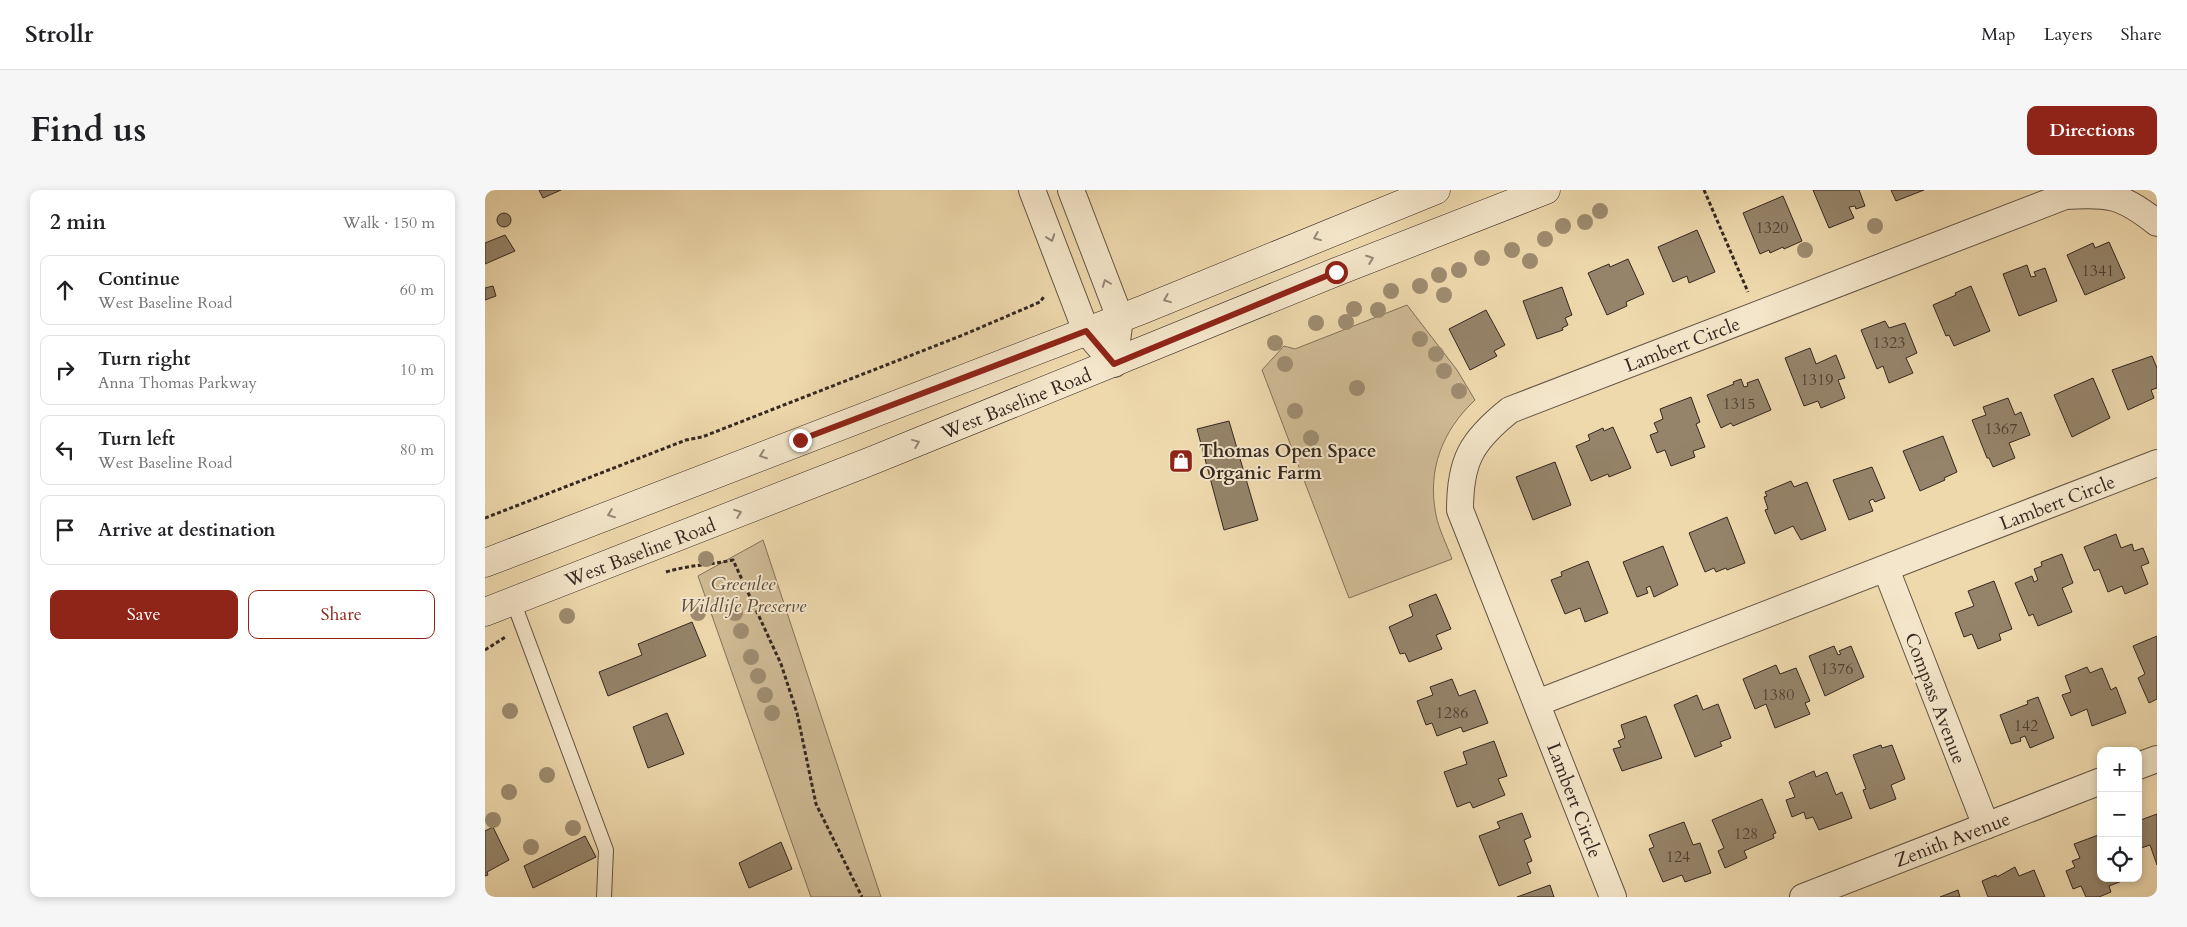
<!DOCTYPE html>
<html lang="en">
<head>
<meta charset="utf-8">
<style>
	body { margin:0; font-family:Cardo,serif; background:#f6f6f6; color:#202124 }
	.controls { position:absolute; right:15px; bottom:15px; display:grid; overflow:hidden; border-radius:10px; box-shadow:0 2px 8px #0003 }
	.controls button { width:45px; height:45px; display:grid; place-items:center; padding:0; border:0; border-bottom:1px solid #e0e0e0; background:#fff; color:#202124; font:25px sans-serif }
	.stop { position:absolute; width:15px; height:15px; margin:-11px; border:4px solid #8f2418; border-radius:50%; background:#fff }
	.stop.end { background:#8f2418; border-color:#fff; box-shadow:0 1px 5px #0008 }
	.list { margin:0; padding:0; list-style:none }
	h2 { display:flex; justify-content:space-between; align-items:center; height:65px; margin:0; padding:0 20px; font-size:21px }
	h2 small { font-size:16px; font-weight:400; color:#757577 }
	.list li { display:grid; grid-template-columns:32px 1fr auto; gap:15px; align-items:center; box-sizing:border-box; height:70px; margin:0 10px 10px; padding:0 10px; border:1px solid #e0e0e0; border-radius:10px }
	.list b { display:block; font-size:19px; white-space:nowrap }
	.list p { margin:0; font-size:16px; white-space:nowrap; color:#757577 }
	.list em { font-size:16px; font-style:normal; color:#757577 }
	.actions { display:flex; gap:10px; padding:15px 20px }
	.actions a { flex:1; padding:11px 0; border:1px solid #8f2418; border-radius:10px; text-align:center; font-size:18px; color:#8f2418 }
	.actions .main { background:#8f2418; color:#fff }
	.icon { flex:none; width:28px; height:28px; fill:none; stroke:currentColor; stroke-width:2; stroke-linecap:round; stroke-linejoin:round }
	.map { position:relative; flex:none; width:1672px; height:707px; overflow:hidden; border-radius:10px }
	header { display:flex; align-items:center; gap:30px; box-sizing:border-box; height:70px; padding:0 25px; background:#fff; border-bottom:1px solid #e0e0e0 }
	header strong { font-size:24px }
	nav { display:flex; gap:28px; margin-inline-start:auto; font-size:18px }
	.intro { display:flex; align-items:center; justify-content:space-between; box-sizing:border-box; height:120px; padding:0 30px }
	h1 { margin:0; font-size:35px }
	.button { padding:12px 22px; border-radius:10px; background:#8f2418; color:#fff; font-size:18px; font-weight:700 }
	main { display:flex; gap:30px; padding:0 30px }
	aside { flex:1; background:#fff; border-radius:10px; box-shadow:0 2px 8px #0003 }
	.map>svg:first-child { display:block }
	.green { fill:#cfbb95; stroke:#82725b }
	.building { fill:#95846a; stroke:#352821 }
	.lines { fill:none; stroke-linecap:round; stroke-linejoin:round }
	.lane-casing { stroke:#635444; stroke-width:16 }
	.street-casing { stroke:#635444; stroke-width:28 }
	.secondary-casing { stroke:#352821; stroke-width:29 }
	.path { stroke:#352821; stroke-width:3; stroke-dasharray:4 2.5; stroke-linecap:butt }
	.lane { stroke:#f4e6ca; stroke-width:14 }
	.street { stroke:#f4e6ca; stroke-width:26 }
	.secondary { stroke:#f4e6ca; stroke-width:28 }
	.tree { fill:#9e8c70 }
	.oneway { stroke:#948776 }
	.route { stroke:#8f2418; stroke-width:6 }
	.labels { text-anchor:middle; stroke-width:4; stroke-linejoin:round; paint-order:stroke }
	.number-label { font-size:16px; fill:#4d3f33 }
	.street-label { font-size:19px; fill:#352821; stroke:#f4e6ca }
	.poi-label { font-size:19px; font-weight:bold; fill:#352821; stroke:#f4e6ca; text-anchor:start }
	.park-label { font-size:19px; font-style:italic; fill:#5c4d3e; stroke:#f4e6ca }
</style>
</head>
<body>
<header>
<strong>Strollr</strong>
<nav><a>Map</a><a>Layers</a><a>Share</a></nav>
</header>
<div class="intro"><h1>Find us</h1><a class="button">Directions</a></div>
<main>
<aside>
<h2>2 min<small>Walk · 150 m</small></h2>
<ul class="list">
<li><svg class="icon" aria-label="ahead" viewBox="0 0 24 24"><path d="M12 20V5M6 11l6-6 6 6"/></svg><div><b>Continue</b><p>West Baseline Road</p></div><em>60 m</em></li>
<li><svg class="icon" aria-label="right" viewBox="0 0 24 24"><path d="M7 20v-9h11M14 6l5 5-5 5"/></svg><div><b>Turn right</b><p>Anna Thomas Parkway</p></div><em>10 m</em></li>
<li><svg class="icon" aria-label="left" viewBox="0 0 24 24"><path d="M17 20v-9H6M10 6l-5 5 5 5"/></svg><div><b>Turn left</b><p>West Baseline Road</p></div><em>80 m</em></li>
<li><svg class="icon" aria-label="arrive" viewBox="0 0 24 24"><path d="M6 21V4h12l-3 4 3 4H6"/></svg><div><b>Arrive at destination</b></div></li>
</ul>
<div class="actions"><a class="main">Save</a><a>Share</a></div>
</aside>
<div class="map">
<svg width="1672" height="707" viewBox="0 0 1672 707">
	<rect width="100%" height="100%" fill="#eed9ad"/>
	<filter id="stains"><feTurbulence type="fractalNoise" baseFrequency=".004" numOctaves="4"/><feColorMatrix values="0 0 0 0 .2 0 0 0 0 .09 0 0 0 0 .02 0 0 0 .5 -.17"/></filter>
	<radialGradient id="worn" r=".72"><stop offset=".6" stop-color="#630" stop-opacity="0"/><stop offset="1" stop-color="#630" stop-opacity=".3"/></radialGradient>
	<path class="green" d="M922 115 972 180 990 210C957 241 942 280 951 325 954 340 962 355 967 369L864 408 777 180 799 156 810 159Z
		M278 350 396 707H326L213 386Z"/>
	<path class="building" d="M54 0H76L58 8Z
		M1328 0H1374L1380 16 1371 19 1370 16 1364 17 1369 28 1344 38Z
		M1406 0H1439L1411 11Z
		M1298 6 1317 51 1299 59 1298 57 1285 63 1284 60 1275 64 1258 23Z
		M12 30a7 7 0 1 1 14 0a7 7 0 1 1-14 0Z
		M1212 40 1230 82 1204 93 1202 86 1188 92 1173 57Z
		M20 45 30 61 0 74V53Z
		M1624 52 1640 88 1600 105 1582 65 1608 53 1610 58Z
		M1143 69 1159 104 1141 112 1142 116 1122 125 1103 83 1124 74 1125 77Z
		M1542 75 1546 87 1551 86 1549 82 1560 78 1572 111 1534 126 1518 84Z
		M8 96 11 106 0 110V98Z
		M1486 96 1505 141 1469 156 1464 145 1461 146 1448 115 1471 105 1470 103Z
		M1077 97 1087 125 1080 128 1083 135 1077 138 1078 140 1052 149 1038 111Z
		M1001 120 1020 155 1009 161 1012 166 985 180 964 139Z
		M1400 131 1404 138 1420 133 1432 163 1421 168 1428 183 1404 193 1398 176 1392 179 1376 140Z
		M1325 158 1331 174 1351 165 1360 188 1353 190 1360 208 1336 218 1333 211 1319 216 1300 168Z
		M1667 166 1672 178V198L1666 200 1669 208 1643 220 1627 180Z
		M1608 188 1625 228 1587 247 1569 205Z
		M1256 189 1259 197 1263 196 1262 193 1273 189 1286 220 1248 236 1246 233 1236 238 1222 205 1249 194 1248 192Z
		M1206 207 1215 232 1211 234 1220 257 1208 261 1210 267 1186 276 1180 260 1172 263 1165 245 1173 242 1169 233 1178 229 1175 219Z
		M1523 208 1530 225 1536 222 1545 245 1524 253 1530 268 1508 277 1504 268H1502L1487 230 1501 225 1498 217Z
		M744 231 773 330 739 340 712 239Z
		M1128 237 1146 278 1124 287 1123 284 1106 291 1091 256 1105 250 1103 245 1118 238 1119 241Z
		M1458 246 1472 282 1459 288 1460 290 1435 301 1418 261Z
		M1070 272 1086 315 1048 330 1031 287Z
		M1387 277 1400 308 1390 312 1388 309 1384 311 1388 321 1364 330 1348 290Z
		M1306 291 1309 297 1322 292 1341 340 1316 350 1308 336 1290 344 1280 320 1283 319 1279 307 1282 306 1280 302Z
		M1242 327 1260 373 1242 380 1241 378 1231 382 1229 378 1220 382 1204 343Z
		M1631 344 1636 358 1647 354 1649 361 1658 358 1664 373 1656 376 1663 394 1640 404 1637 396 1623 402 1614 379 1609 381 1599 357Z
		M1178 356 1193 395 1169 407 1165 396 1161 398 1163 403 1152 407 1138 372Z
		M1577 364 1588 393 1577 398 1587 422 1553 436 1548 424 1544 426 1530 393 1547 386 1549 392 1553 390 1549 379 1557 376 1556 372Z
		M1103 371 1123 423 1100 432 1095 418 1080 424 1066 390 1077 386 1076 382Z
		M1509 391 1527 439 1514 444 1516 450 1493 459 1487 444 1479 447 1470 423 1489 416 1483 401Z
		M951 404 966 439 951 445 957 459 924 472 920 463 915 464 904 437 928 426 924 415Z
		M207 432 221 466 123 506 114 482 157 465 153 454Z
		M1672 446V509L1664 513 1653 488 1660 484 1648 456Z
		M1349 456 1353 465 1356 464 1354 461 1366 456 1379 487 1340 506 1324 466Z
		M1291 475 1295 484 1311 478 1325 511 1320 513 1325 524 1290 538 1281 514 1270 519 1258 489Z
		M1602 477 1605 483 1617 478 1626 500 1631 497 1641 523 1607 536 1602 519 1586 526 1577 505 1586 502 1580 486Z
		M967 489 974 506 990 500 1003 533 978 542 976 537 952 546 947 533 941 535 932 511 948 505 945 497Z
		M1212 505 1218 520 1233 514 1246 548 1235 552 1237 556 1210 567 1189 515Z
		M1553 507 1569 548 1545 558 1540 546 1535 548 1536 551 1526 554 1515 525 1543 514 1542 511Z
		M182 523 199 564 163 578 148 537Z
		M1161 526 1177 568 1137 581 1128 559 1136 557 1133 551 1140 548 1136 535Z
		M1009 551 1022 586 1013 589 1020 605 988 618 985 612 972 617 959 582 982 574 978 562Z
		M1396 555 1397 558 1407 555 1420 589 1406 595 1411 609 1385 619 1378 600 1381 599 1368 565Z
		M1329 581 1331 587 1342 582 1351 605 1357 602 1367 628 1334 640 1328 627 1321 629 1319 622 1307 627 1301 610 1310 607 1304 592Z
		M1277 609 1291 643 1288 644 1289 648 1259 661 1262 668 1240 678 1233 661 1239 658 1227 630Z
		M1037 623 1046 647 1039 650 1047 671 1042 673 1046 683 1014 696 994 646 1015 638 1012 632Z
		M1672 624V675L1665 655 1653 659V631Z
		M1199 632 1208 655 1215 653 1226 683 1200 692 1197 685 1178 692 1164 659 1169 657 1164 645Z
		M8 637 24 670 2 682 3 685 0 686V641Z
		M1616 644V688H1636L1637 691 1624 696 1626 702 1614 707H1601L1596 696 1588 699 1581 681 1590 677 1587 671 1595 668 1589 654Z
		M100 646 111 667 48 698 39 676Z
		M296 652 307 679 264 698 254 673Z
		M1530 677 1534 686 1549 680 1560 707H1503L1497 691 1511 685 1512 687Z
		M1065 695 1069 707H1032Z
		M1473 700 1475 707H1455Z"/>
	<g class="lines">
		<defs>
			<path id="lane" d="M28 411 121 660 119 707"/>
			<path id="street" d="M547 0 601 141 629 174
				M586 0 635 128 629 174
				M1401 379 1501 636
				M1052 513 1672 273
				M1653 576 1672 569
				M1128 707 975 320C975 271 986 251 1025 220L1580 6C1624 3 1637 5 1672 33
				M1318 707 1616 591"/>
			<path id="secondary" d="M0 373 657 120 951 0
				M0 422 386 271 851 82 1061 0"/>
		</defs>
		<use href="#lane" class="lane-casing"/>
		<use href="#street" class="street-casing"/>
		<use href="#secondary" class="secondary-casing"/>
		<path class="path" d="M1219 0 1263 102
			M0 328 201 250 217 247 478 145 555 112 560 105
			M181 382C203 375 225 375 248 370L296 474 312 523 331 614 377 707
			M0 460 22 446"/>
		<use href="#lane" class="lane"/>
		<use href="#street" class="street"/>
		<use href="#secondary" class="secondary"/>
	</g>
	<g class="tree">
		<circle cx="1115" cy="21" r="8"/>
		<circle cx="1100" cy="32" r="8"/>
		<circle cx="1078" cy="36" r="8"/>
		<circle cx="1390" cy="36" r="8"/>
		<circle cx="1060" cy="49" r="8"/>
		<circle cx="1027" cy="60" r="8"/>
		<circle cx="1320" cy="60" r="8"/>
		<circle cx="997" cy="68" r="8"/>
		<circle cx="1045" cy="71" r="8"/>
		<circle cx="974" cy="80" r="8"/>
		<circle cx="954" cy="85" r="8"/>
		<circle cx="935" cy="96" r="8"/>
		<circle cx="906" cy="101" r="8"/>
		<circle cx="959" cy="105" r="8"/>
		<circle cx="869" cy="119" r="8"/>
		<circle cx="893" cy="120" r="8"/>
		<circle cx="861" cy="132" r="8"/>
		<circle cx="831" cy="133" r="8"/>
		<circle cx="935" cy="149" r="8"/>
		<circle cx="790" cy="153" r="8"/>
		<circle cx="951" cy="164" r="8"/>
		<circle cx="800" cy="174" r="8"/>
		<circle cx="959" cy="181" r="8"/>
		<circle cx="872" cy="198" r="8"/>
		<circle cx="974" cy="201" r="8"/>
		<circle cx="810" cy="221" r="8"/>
		<circle cx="826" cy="248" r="8"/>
		<circle cx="221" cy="369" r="8"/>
		<circle cx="213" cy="423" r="8"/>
		<circle cx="250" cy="423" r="8"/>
		<circle cx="82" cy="426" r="8"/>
		<circle cx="256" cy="441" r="8"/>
		<circle cx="266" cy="467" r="8"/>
		<circle cx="273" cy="486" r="8"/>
		<circle cx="280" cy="505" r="8"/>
		<circle cx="25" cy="521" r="8"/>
		<circle cx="287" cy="523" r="8"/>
		<circle cx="62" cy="585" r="8"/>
		<circle cx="24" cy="602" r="8"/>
		<circle cx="8" cy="630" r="8"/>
		<circle cx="88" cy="638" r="8"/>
		<circle cx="46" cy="657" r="8"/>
	</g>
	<defs><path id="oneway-chevron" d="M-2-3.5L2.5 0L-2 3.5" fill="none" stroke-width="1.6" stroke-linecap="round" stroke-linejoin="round" transform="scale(1.25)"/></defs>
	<g class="oneway">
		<use href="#oneway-chevron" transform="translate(832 47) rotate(158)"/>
		<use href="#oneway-chevron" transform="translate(566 48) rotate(70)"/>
		<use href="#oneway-chevron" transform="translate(885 69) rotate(-21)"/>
		<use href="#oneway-chevron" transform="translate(621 93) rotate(-111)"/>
		<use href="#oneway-chevron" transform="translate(682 109) rotate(158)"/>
		<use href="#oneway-chevron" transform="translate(431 253) rotate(-22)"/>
		<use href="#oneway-chevron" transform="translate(278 265) rotate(159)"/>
		<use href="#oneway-chevron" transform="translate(253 323) rotate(-21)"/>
		<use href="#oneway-chevron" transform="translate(126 324) rotate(159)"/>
	</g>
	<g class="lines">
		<path class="route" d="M315 250 601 141 629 174 851 82"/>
	</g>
	<defs>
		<symbol id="shop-square" viewBox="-11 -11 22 22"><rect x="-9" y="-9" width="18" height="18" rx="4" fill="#8f2418" stroke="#f4e6ca"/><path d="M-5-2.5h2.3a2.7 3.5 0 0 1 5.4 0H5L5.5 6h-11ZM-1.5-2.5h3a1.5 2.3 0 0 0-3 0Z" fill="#fff"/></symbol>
	</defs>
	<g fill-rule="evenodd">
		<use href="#shop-square" x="682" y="257" width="28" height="28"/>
	</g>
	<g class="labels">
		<g class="number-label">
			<text x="1287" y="43">1320</text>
			<text x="1613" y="86">1341</text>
			<text x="1404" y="158">1323</text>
			<text x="1332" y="195">1319</text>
			<text x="1254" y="219">1315</text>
			<text x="1516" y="244">1367</text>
			<text x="1352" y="484">1376</text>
			<text x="1293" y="510">1380</text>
			<text x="967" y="528">1286</text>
			<text x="1541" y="541">142</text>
			<text x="1261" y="649">128</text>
			<text x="1193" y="672">124</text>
		</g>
		<g class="street-label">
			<text transform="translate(1197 154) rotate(-21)" y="7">Lambert Circle</text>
			<text transform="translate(531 213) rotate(-22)" y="7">West Baseline Road</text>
			<text transform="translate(1572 312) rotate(-21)" y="7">Lambert Circle</text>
			<text transform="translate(155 362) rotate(-21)" y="7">West Baseline Road</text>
			<text transform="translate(1451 508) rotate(69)" y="7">Compass Avenue</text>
			<text transform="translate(1090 610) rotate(69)" y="7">Lambert Circle</text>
			<text transform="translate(1467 649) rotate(-21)" y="7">Zenith Avenue</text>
		</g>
		<g class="poi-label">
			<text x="714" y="267">Thomas Open Space<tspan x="714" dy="22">Organic Farm</tspan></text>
		</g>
		<g class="park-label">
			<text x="258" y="400">Greenlee<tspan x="258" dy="22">Wildlife Preserve</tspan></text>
		</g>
	</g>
	<rect width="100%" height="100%" filter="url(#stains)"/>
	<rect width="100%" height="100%" fill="url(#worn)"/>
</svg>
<div class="controls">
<button>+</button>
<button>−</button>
<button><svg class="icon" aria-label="locate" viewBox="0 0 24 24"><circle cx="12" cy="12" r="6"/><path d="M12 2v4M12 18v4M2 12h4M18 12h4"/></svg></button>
</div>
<div class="stop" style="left:851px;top:82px"></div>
<div class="stop end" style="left:315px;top:250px"></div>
</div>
</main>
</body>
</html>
